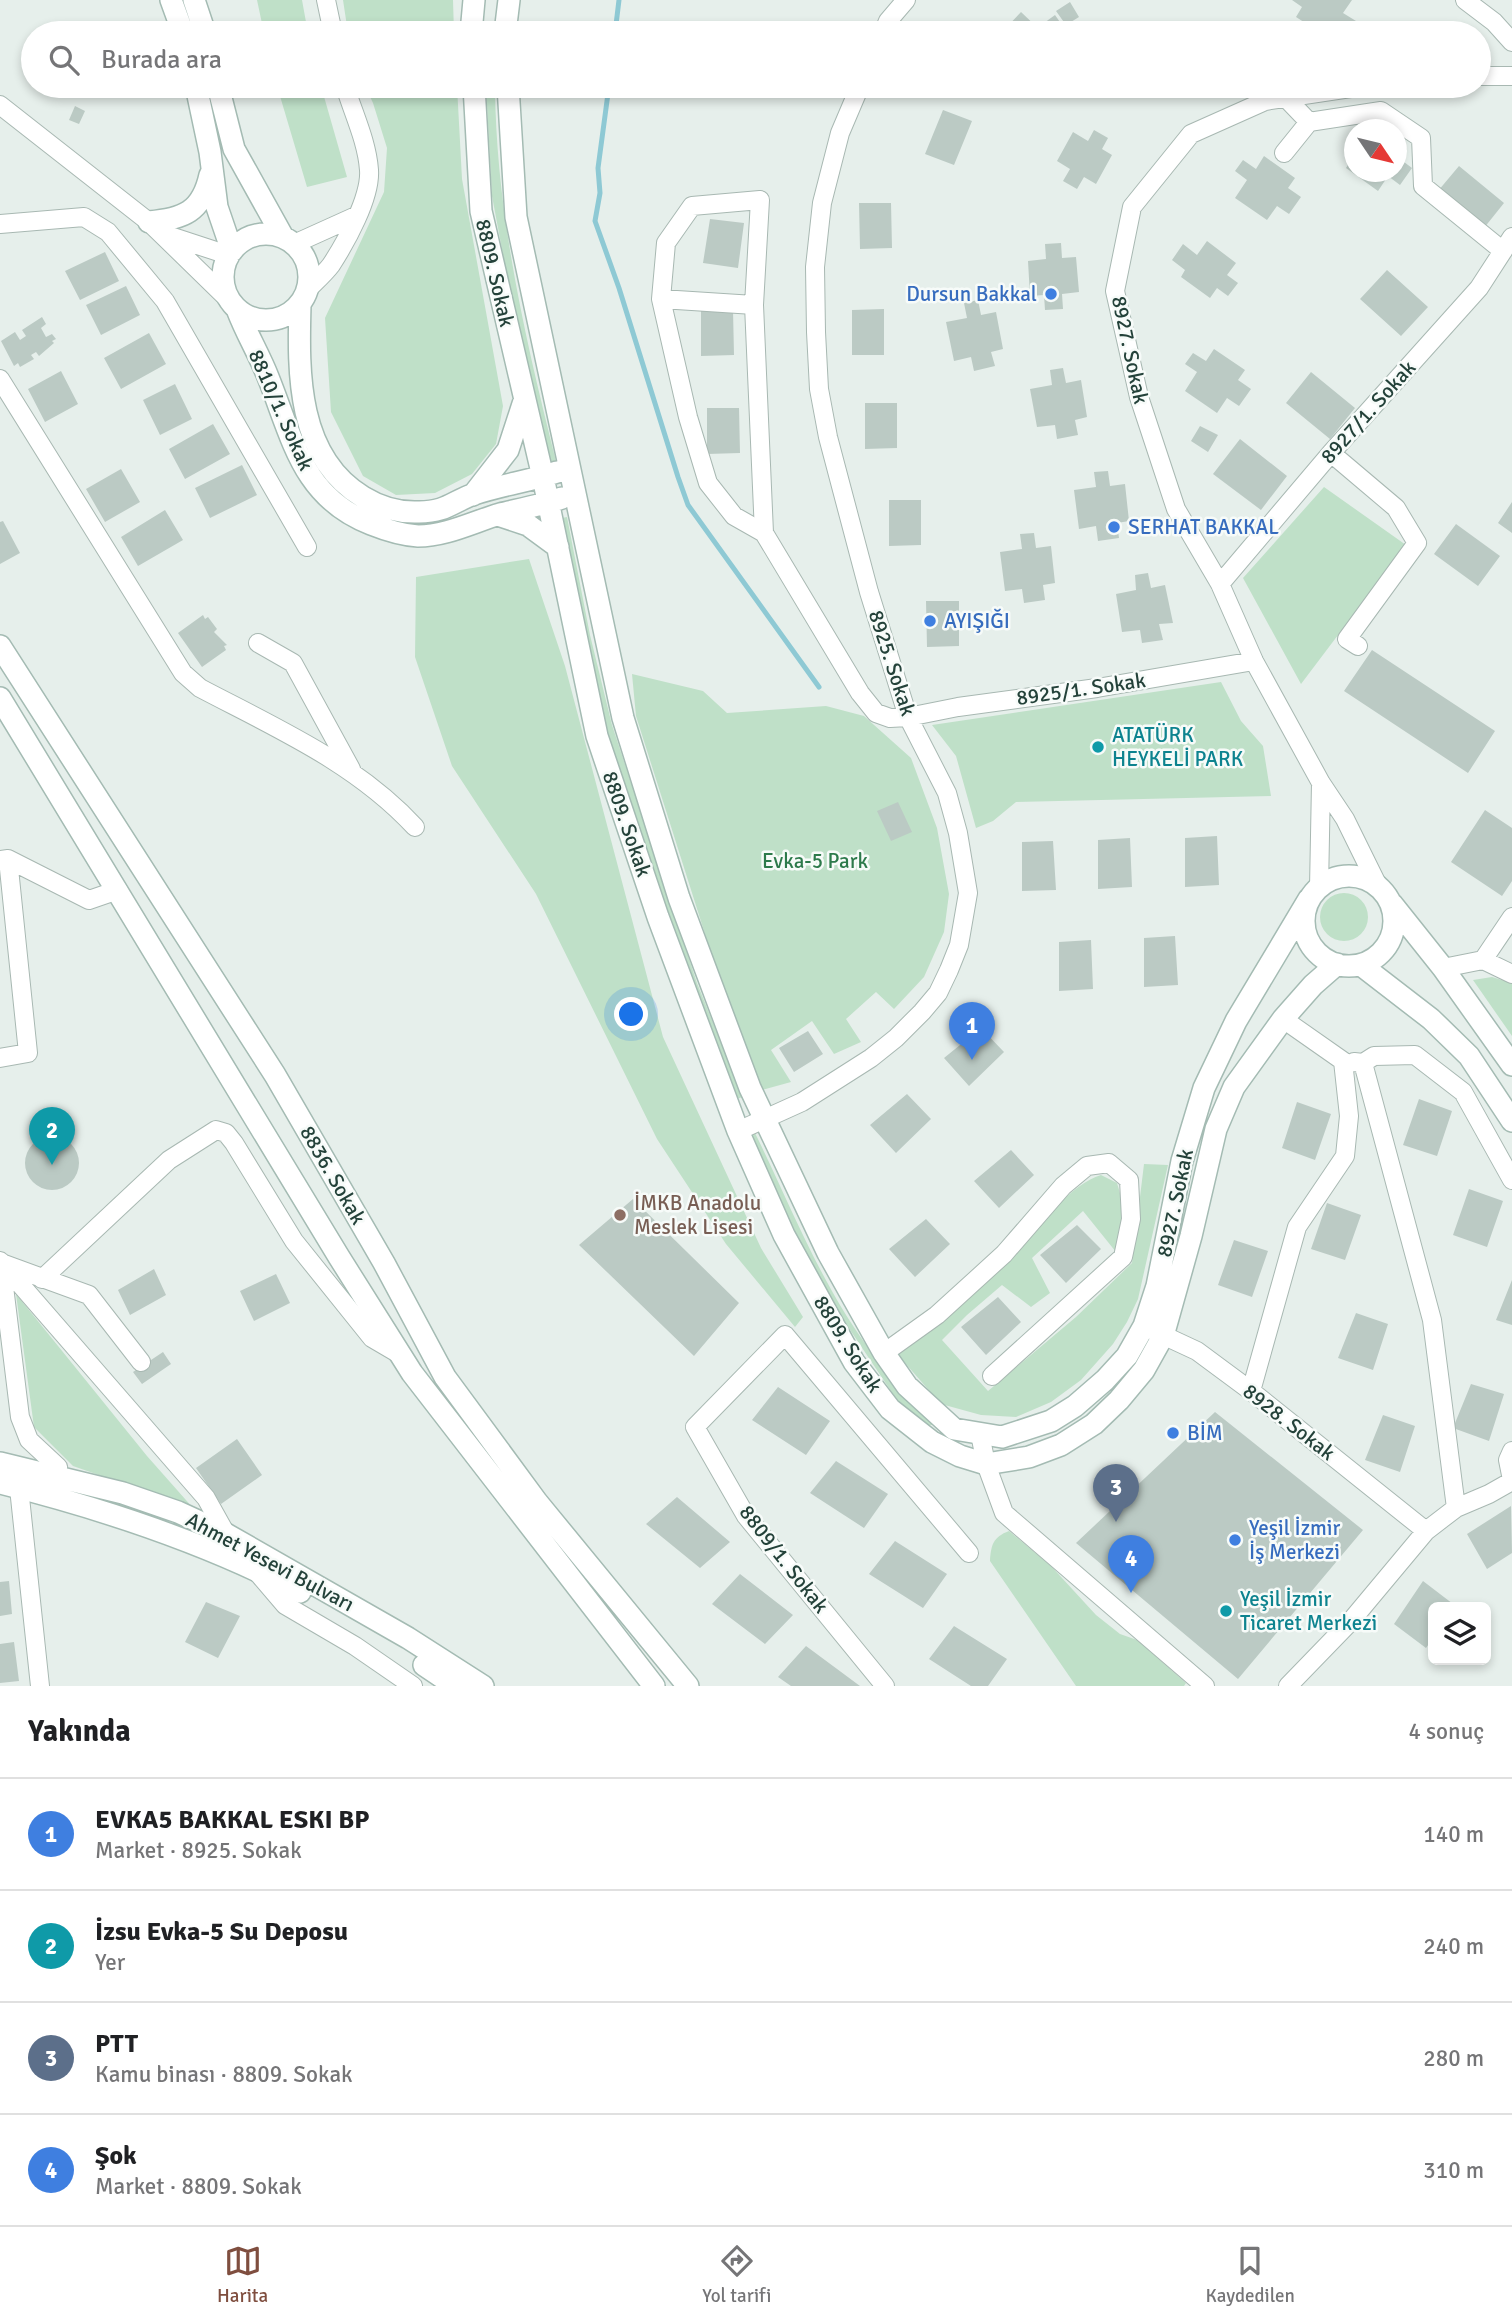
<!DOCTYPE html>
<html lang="tr">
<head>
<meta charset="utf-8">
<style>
	body { margin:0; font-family:Signika,sans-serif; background:#f2f2f2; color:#202124 }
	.controls { position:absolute; right:21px; bottom:21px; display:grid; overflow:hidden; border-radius:10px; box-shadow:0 4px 10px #0003 }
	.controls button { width:63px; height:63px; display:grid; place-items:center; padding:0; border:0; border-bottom:2px solid #e0e0e0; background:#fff; color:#202124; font:35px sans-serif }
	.compass { position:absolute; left:1344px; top:119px; width:63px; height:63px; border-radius:50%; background:#fff; box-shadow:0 4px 10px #0003; rotate:125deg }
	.you { position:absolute; left:632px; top:1015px; width:24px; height:24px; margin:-18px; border:5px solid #fff; border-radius:50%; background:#1a73e8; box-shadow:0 0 0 10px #1a73e833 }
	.badge { display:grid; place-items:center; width:46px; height:46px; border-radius:50%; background:#7f4e3f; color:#fff; font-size:23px; font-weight:700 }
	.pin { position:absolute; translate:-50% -58px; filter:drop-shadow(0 2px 4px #0008) }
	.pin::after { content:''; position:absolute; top:37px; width:24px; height:21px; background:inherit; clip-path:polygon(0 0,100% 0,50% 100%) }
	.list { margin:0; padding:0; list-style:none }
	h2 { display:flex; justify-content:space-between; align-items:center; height:91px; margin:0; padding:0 28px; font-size:30px }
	h2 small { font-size:23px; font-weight:400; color:#757577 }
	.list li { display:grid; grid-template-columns:46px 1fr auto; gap:21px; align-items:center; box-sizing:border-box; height:112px; padding:0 28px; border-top:2px solid #e0e0e0 }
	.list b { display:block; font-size:26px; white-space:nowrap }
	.list p { margin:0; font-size:23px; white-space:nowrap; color:#757577 }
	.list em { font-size:23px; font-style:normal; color:#757577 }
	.icon { flex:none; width:38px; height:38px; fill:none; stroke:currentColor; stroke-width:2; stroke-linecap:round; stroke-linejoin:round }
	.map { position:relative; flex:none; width:1512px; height:1686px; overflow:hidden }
	.search { position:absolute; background:#fff; box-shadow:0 4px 10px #0003; left:21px; right:21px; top:21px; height:77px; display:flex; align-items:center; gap:18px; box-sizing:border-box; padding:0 24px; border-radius:38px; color:#757577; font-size:26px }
	.sheet { height:539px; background:#fff }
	nav { display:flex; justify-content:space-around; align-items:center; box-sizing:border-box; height:98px; border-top:2px solid #e0e0e0; background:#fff; font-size:19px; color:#757577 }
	nav a { display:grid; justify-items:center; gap:4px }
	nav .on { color:#7f4e3f }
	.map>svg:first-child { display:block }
	.green { fill:#bfe0c8 }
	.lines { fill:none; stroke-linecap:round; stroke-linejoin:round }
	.stream { stroke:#8ec9d4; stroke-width:5 }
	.building { fill:#bbcac4 }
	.street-casing { stroke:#a8b8b2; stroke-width:20 }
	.secondary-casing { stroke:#a4bbb3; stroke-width:24 }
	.street { stroke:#fff; stroke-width:18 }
	.secondary { stroke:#fff; stroke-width:21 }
	.shop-dot { fill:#3f7fe0; stroke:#f7fbf9; stroke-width:2.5 }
	.culture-dot { fill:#0f9aa8; stroke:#f7fbf9; stroke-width:2.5 }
	.education-dot { fill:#8d6e63; stroke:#f7fbf9; stroke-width:2.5 }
	.labels { text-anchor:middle; stroke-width:5; stroke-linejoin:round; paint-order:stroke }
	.street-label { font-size:21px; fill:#24423a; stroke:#f7fbf9 }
	.shop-label { font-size:21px; fill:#366cbe; stroke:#f7fbf9; text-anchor:start }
	.culture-label { font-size:21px; fill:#0d838f; stroke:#f7fbf9; text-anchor:start }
	.park-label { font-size:21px; fill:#2d7a4b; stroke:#f7fbf9 }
	.education-label { font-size:21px; fill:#785e54; stroke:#f7fbf9; text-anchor:start }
</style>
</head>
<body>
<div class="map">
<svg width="1512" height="1686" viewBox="0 0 1512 1686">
	<rect width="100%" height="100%" fill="#e6efeb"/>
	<path class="green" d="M257 0H302L308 33H264Z
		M343 0H453L454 33H348Z
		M277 86H321L347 177 307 187Z
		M365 86H457L462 179 503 406 496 444 472 474 435 493 396 495 363 476 331 412 325 318 384 192 387 148 373 103Z
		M486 86H495C496 213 525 338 556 461L551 463 513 308 492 196Z
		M1324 487 1406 545 1301 684 1243 578Z
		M567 517 590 635 612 725 697 983 743 1097 736 1099 685 973 603 722 562 518Z
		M529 559 565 666 663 1037 761 1248 803 1317 795 1327 726 1244 657 1139 536 894 452 766 415 657 416 577Z
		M632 674 703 691 727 713 826 706 864 716 911 758 937 828 949 894 944 932 924 977 894 1009 876 992 846 1019 861 1042 834 1054 812 1021 771 1050 791 1082 762 1090 724 994 636 716Z
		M1221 682 1241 721 1263 746 1271 796 1016 802 993 821 976 828 956 756 932 725Z
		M1320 917a24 24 0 1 1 48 0a24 24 0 1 1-48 0Z
		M1492 977 1512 983V1036L1473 980Z
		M755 1133C793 1210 823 1291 877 1359 894 1380 914 1399 931 1419L932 1425H925L901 1406 820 1285 750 1135Z
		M1144 1164 1168 1165 1138 1299 1127 1322 1113 1344 1081 1380 1051 1402 1016 1417 981 1415 941 1404 898 1355C931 1323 969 1295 1003 1263 1030 1238 1066 1186 1101 1175L1117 1183 1125 1210 1116 1252 1083 1211 1032 1258 1050 1293 1031 1307 1002 1285 967 1315 942 1340 988 1391 1076 1317 1132 1263Z
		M16 1294 147 1456 193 1508 73 1466 34 1427Z
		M1009 1531 1051 1566 1096 1615 1120 1634 1137 1640 1186 1683 1184 1686H1076L990 1561C991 1545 993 1537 1009 1531Z"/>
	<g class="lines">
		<path class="stream" d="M615 33 619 0
			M609 86 598 168 600 193 595 221 619 288 678 477 688 505 819 687"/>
	</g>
	<path class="building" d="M1292 0H1352L1343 13 1356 21 1348 33 1335 25 1330 33H1321L1296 17 1302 7Z
		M1070 2 1079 17 1066 25 1056 11Z
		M1021 12 1042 32 1001 33Z
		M1055 15 1062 25 1051 33 1044 23Z
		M75 106 85 111 79 124 69 120Z
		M943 110 972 121 954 165 925 154Z
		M1094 130 1108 138 1102 149 1112 155 1096 184 1084 177 1077 189 1063 181 1070 169 1057 161 1073 132 1088 141Z
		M1396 141 1407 149 1400 159 1412 168 1400 185 1388 176 1378 191 1346 168 1354 156V172H1396Z
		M1264 156 1295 178 1288 188 1301 197 1289 214 1277 206 1267 220 1235 198 1247 180 1235 171 1243 160 1256 169Z
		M1459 166 1504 203 1484 228 1438 191Z
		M859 203H891L892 248 860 249Z
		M710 219 744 223 738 268 703 263Z
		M1207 241 1236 263 1227 275 1238 283 1228 296 1217 288 1210 298 1181 277 1185 270 1172 260 1183 244 1197 255Z
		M1061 243 1062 258 1076 257 1079 292 1062 294 1063 309 1045 310 1044 295 1030 296 1028 261 1046 259 1045 244Z
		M105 252 119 281 80 300 65 271Z
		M1387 270 1428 307 1401 336 1360 299Z
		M126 286 140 315 101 335 86 305Z
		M978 300 981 315 996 312 1003 349 991 352 995 366 974 371 971 357 954 361 946 322 967 318 964 303Z
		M884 309V355H852V310Z
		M701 310H733L734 355 701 356Z
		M42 317 46 324 41 328 46 337 52 334 56 339 52 341 54 343 39 356 36 352 31 355 34 359 20 367 18 363 14 366 1 341 15 332 20 340 26 336 22 330Z
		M149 333 166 364 121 389 104 358Z
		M1214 349 1245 370 1238 380 1251 389 1239 406 1227 398 1217 413 1185 391 1197 372 1185 364 1193 353 1206 361Z
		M1063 368 1066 383 1081 380 1087 417 1075 420 1078 435 1057 439 1055 425 1037 427 1030 389 1052 385 1050 370Z
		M61 371 78 404 45 422 28 389Z
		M1311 372 1355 408 1330 439 1286 403Z
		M175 384 192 419 160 435 143 400Z
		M865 403H897V448L865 449Z
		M707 408H739L740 453 707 454Z
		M213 424 230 454 185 479 169 449Z
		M1200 426 1218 435 1208 452 1191 441Z
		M1240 439 1287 476 1261 510 1213 474Z
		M242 465 257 495 210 518 195 488Z
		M121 469 140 502 105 522 86 489Z
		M1108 471 1110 486 1125 484 1129 521 1117 523 1119 538 1098 541 1096 526 1079 529 1074 490 1096 487 1094 472Z
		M889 500H921V545L889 546Z
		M1512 502V533L1498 523Z
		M165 510 183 540 138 566 121 537Z
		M3 521 20 553 0 564V522Z
		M1456 524 1500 556 1478 586 1434 554Z
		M1034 533 1036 548 1051 546 1055 583 1043 585 1045 600 1024 603 1022 589 1005 591 1000 552 1022 549 1020 534Z
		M1148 573 1151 588 1165 585 1173 623 1159 624 1163 640 1142 643 1140 630 1122 632 1116 594 1136 590 1135 575Z
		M926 601H959V646L927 647Z
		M203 615 205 619 208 617 217 629 214 632 227 645 224 646 226 650 202 667 178 633Z
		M1372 650 1495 731 1468 773 1344 691Z
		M898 802 912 832 891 841 877 811Z
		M1485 810 1512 828V881L1502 896 1451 862Z
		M1217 836 1219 885 1185 887V838Z
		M1130 838 1132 887 1098 889V840Z
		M1053 841 1056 890 1022 891V842Z
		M1175 936 1178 985 1144 987V938Z
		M1091 940 1093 989 1059 991V942Z
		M981 1028 1004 1052 969 1086 944 1058Z
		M808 1031 823 1054 794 1072 779 1048Z
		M907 1094 931 1119 896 1153 870 1125Z
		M1419 1099 1452 1111 1437 1156 1403 1145Z
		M1297 1102 1331 1114 1315 1160 1282 1148Z
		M25 1163a27 27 0 1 1 54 0a27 27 0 1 1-54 0Z
		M1011 1150 1034 1175 999 1208 974 1181Z
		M1469 1189 1503 1201 1487 1247 1453 1235Z
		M633 1199 739 1303 694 1356 579 1245Z
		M1327 1203 1361 1215 1345 1260 1311 1249Z
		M926 1219 950 1244 915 1277 889 1249Z
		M1077 1225 1101 1249 1066 1283 1040 1255Z
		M1234 1240 1268 1251 1252 1297 1218 1285Z
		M154 1269 166 1295 130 1315 118 1290Z
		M276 1274 290 1303 254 1321 240 1291Z
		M1512 1280V1325L1496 1320Z
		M998 1297 1021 1322 986 1355 961 1327Z
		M1356 1313 1388 1324 1373 1370 1338 1358Z
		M163 1352 171 1364 142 1384 133 1372Z
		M1471 1384 1504 1394 1489 1441 1453 1428Z
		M778 1387 830 1421 806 1455 752 1420Z
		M1215 1412 1363 1530 1238 1679 1076 1543Z
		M1383 1415 1415 1426 1400 1472 1365 1460Z
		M237 1439 262 1475 221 1504 196 1468Z
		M836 1461 888 1494 864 1528 810 1493Z
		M677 1497 730 1542 700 1568 646 1524Z
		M1511 1506 1512 1553 1487 1569 1467 1534Z
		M895 1541 947 1574 923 1608 869 1574Z
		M740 1574 793 1615 765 1644 712 1604Z
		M9 1581 12 1614 0 1616V1582Z
		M1423 1581 1457 1607H1433V1638L1426 1648 1394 1624Z
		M206 1602 240 1616 218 1658 185 1642Z
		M954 1626 1007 1659 988 1686H971L929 1659Z
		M14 1642 19 1681 0 1683V1644Z
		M806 1646 860 1686H791L778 1677Z"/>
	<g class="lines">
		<defs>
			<path id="street" d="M326 0 333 33
				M1465 0 1494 22 1512 42
				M883 33 888 21 906 0
				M1479 76H1512
				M1364 86 1265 101 1191 134 1132 207 1115 291 1139 397 1176 509 1220 584 1254 661 1321 783 1345 819 1378 886
				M1286 98 1309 122 1381 111 1421 138 1423 186 1503 251
				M0 105 149 222 229 300
				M1284 153 1309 122
				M0 224 84 217 108 232 165 301 307 547
				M167 235 228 255
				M294 244 356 216
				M308 289C316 281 325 273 331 265 346 242 371 197 369 170 367 141 353 113 345 86
				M661 299 754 305
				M0 379 183 673 200 688C276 728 356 763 415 827
				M1331 453 1396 508 1417 543 1347 639 1358 646
				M764 533 754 305 760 200 692 206 666 243 661 299 688 417 708 483 734 516 764 533 860 693 876 713 890 718 908 717 958 707 1097 688 1254 661
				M1220 584 1331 453 1479 288 1512 237
				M258 643 293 663 351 769
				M0 860 8 859 89 900 118 890
				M1319 888 1321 783
				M1483 960 1512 917
				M1483 960 1512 974
				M1443 968 1483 960
				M0 1058 28 1053 8 859
				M1354 1062 1363 1063 1374 1056 1415 1055 1463 1092 1512 1180
				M1363 1063 1432 1320 1456 1508
				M738 1131 802 1102 871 1058 896 1038 922 1012 938 993 949 970 959 945 968 893 958 833 947 793 908 717 869 592 828 437 819 389 816 332 815 267 822 203 840 133 860 86
				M0 1261 206 1498 226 1534
				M1 1262 20 1417 29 1440 58 1467 49 1487
				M4 1264 89 1295 141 1362
				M42 1279 169 1160 216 1130 226 1133 234 1143 294 1241 372 1338 401 1355
				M1154 1331 1197 1351 1251 1391 1426 1531
				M884 1353 937 1315 1004 1254 1063 1186 1087 1166 1109 1163 1129 1180 1131 1219 1123 1257 992 1376
				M1251 1391 1297 1227 1345 1156 1349 1116 1343 1061 1283 1019
				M980 1434 986 1464 1004 1513 1205 1686
				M1512 1451 1508 1460 1512 1480
				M19 1488 40 1686
				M256 1571 285 1605 355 1646 413 1686
				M885 1686 746 1516 695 1427 785 1335 969 1553
				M1288 1686 1350 1622 1426 1531 1456 1508 1489 1494 1512 1481"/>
			<path id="secondary" d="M171 0 183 33
				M194 0 205 33
				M471 33 474 0
				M505 33 509 0
				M196 86 210 152 217 207 232 251
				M218 86 234 149 283 237
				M474 86 481 211 543 477 597 736 658 917 738 1131 784 1235 854 1362 890 1409 932 1442 960 1456 986 1464 1029 1457 1061 1445 1094 1424 1119 1400 1144 1370 1163 1336 1191 1236 1216 1129 1234 1087 1283 1019 1313 985 1337 964
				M508 86 516 217 623 718 679 898 750 1088 828 1253 884 1353 907 1386 954 1429 1002 1437 1051 1421 1075 1406 1105 1380 1127 1356 1144 1326 1157 1286 1182 1161 1204 1088 1236 1021 1309 899
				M149 222C183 219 202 212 210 175
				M223 277a43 43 0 1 1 86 0a43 43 0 1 1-86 0Z
				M300 305C298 374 297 457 363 497 381 508 398 513 419 512 446 512 452 502 474 494 501 485 530 481 557 472
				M237 309C246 333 259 354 268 377 293 439 302 497 371 524 386 530 402 535 418 536 446 536 473 522 500 514 521 509 542 505 562 498
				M473 495 508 450 524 401
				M498 515 528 525 558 547
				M0 646 275 1075 384 1263 445 1377 537 1502 688 1686
				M0 698 339 1257 412 1373 654 1686
				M1304 921a45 45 0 1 1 90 0a45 45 0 1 1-90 0Z
				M1392 904 1443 968 1512 1065
				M1361 965 1431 1019 1469 1056 1512 1121
				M0 1463 123 1493 178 1512 226 1534 408 1638 483 1686
				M0 1483C104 1509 205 1542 300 1592
				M424 1665 455 1686"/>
		</defs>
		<use href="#street" class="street-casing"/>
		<use href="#secondary" class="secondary-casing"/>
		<use href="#street" class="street"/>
		<use href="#secondary" class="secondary"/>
	</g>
	<g class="shop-dot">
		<circle cx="1051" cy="294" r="7"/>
		<circle cx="1114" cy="527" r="7"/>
		<circle cx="930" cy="621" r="7"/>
		<circle cx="1173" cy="1433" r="7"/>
		<circle cx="1235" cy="1540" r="7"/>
	</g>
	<g class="culture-dot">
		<circle cx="1098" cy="747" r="7"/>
		<circle cx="1226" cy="1611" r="7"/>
	</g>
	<circle class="education-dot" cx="620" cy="1215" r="7"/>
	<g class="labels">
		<g class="street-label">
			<text transform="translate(495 273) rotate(77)" y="7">8809. Sokak</text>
			<text transform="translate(1130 350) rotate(78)" y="7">8927. Sokak</text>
			<text transform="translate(281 410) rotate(66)" y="7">8810/1. Sokak</text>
			<text transform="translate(1368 412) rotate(-48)" y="7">8927/1. Sokak</text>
			<text transform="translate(892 663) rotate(72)" y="7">8925. Sokak</text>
			<text transform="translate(1081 689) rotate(-8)" y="7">8925/1. Sokak</text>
			<text transform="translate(627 824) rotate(71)" y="7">8809. Sokak</text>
			<text transform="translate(333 1175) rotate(60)" y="7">8836. Sokak</text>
			<text transform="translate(1175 1203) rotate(-78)" y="7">8927. Sokak</text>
			<text transform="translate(848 1344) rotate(58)" y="7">8809. Sokak</text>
			<text transform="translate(1289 1422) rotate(38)" y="7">8928. Sokak</text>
			<text transform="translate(784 1559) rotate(52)" y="7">8809/1. Sokak</text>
			<text transform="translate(270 1562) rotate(28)" y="7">Ahmet Yesevi Bulvarı</text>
		</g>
		<g class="shop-label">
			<text x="1037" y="301" text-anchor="end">Dursun Bakkal</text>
			<text x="1128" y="534">SERHAT BAKKAL</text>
			<text x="944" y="628">AYIŞIĞI</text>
			<text x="1187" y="1440">BİM</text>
			<text x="1249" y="1535">Yeşil İzmir<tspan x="1249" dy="24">İş Merkezi</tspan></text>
		</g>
		<g class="culture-label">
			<text x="1112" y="742">ATATÜRK<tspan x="1112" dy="24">HEYKELİ PARK</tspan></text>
			<text x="1240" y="1606">Yeşil İzmir<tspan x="1240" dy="24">Ticaret Merkezi</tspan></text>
		</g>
		<g class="park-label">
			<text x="815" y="868">Evka-5 Park</text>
		</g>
		<g class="education-label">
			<text x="634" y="1210">İMKB Anadolu<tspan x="634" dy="24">Meslek Lisesi</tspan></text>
		</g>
	</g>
</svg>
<div class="controls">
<button><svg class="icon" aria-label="layers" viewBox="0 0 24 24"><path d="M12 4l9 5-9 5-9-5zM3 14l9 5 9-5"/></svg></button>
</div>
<svg class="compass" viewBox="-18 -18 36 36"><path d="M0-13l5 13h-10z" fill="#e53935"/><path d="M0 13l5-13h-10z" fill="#757577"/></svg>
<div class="you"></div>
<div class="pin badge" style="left:972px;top:1060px;background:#3f7fe0">1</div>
<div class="pin badge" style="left:52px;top:1165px;background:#0f9aa8">2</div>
<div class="pin badge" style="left:1116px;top:1522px;background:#5c6f8a">3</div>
<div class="pin badge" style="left:1131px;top:1593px;background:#3f7fe0">4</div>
<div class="search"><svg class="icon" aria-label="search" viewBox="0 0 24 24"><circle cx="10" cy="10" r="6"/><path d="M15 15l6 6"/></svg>Burada ara</div>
</div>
<section class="sheet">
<h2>Yakında<small>4 sonuç</small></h2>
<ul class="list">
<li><span class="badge" style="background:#3f7fe0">1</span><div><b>EVKA5 BAKKAL ESKI BP</b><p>Market · 8925. Sokak</p></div><em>140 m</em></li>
<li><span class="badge" style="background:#0f9aa8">2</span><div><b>İzsu Evka-5 Su Deposu</b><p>Yer</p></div><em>240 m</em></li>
<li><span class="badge" style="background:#5c6f8a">3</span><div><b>PTT</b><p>Kamu binası · 8809. Sokak</p></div><em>280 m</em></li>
<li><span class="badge" style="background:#3f7fe0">4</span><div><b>Şok</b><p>Market · 8809. Sokak</p></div><em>310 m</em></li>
</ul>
</section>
<nav>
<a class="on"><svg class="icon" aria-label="map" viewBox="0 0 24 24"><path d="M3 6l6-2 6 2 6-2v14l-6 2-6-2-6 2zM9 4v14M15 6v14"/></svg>Harita</a>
<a><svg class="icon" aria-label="directions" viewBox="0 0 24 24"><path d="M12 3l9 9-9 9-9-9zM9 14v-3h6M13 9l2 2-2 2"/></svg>Yol tarifi</a>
<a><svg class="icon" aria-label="saved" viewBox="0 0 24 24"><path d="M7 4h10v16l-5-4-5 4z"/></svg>Kaydedilen</a>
</nav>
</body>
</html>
